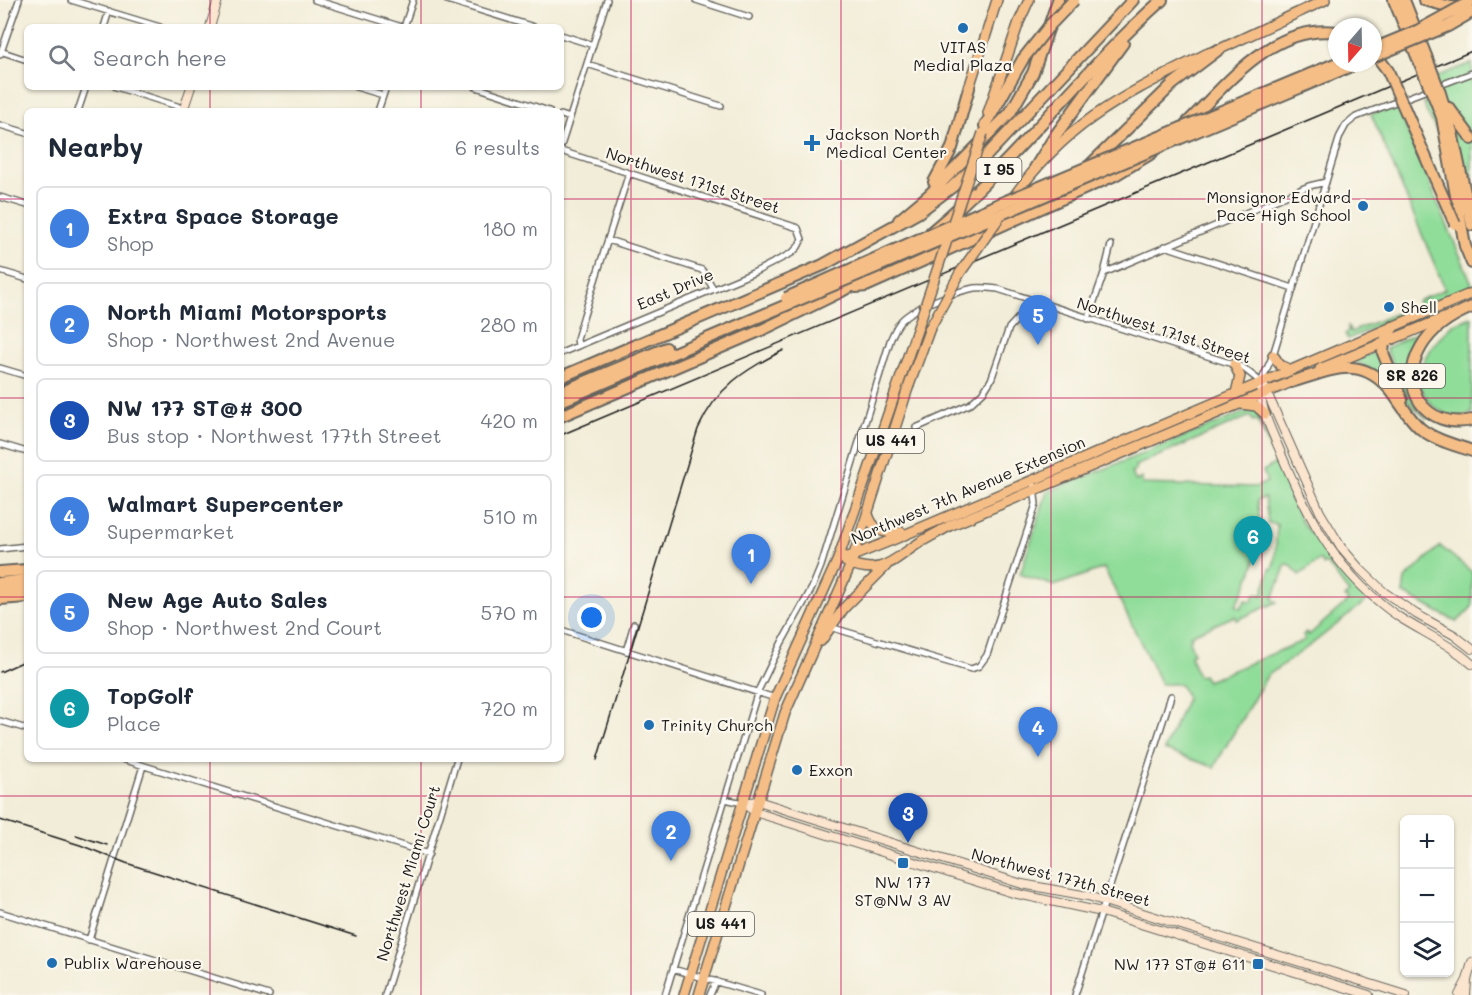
<!DOCTYPE html>
<html lang="en">
<head>
<meta charset="utf-8">
<style>
	body { margin:0; font-family:Mali,sans-serif; background:#f6f6f7; color:#1f2937 }
	.controls { position:absolute; right:18px; bottom:18px; display:grid; overflow:hidden; border-radius:9px; box-shadow:0 2px 4px #0004 }
	.controls button { width:54px; height:54px; display:grid; place-items:center; padding:0; border:0; border-bottom:2px solid #e0e1e3; background:#fff; color:#1f2937; font:30px sans-serif }
	.compass { position:absolute; left:1328px; top:18px; width:54px; height:54px; border-radius:50%; background:#fff; box-shadow:0 2px 4px #0004; rotate:200deg }
	.you { position:absolute; left:592px; top:618px; width:21px; height:21px; margin:-15px; border:4px solid #fff; border-radius:50%; background:#1a73e8; box-shadow:0 0 0 9px #1a73e833 }
	.badge { display:grid; place-items:center; width:39px; height:39px; border-radius:50%; background:#111827; color:#fff; font-size:20px; font-weight:700 }
	.pin { position:absolute; translate:-50% -50px; filter:drop-shadow(0 2px 3px #0008) }
	.pin::after { content:''; position:absolute; top:32px; width:21px; height:18px; background:inherit; clip-path:polygon(0 0,100% 0,50% 100%) }
	.list { margin:0; padding:0; list-style:none }
	h2 { display:flex; justify-content:space-between; align-items:center; height:78px; margin:0; padding:0 24px; font-size:26px }
	h2 small { font-size:20px; font-weight:400; color:#747a83 }
	.list li { display:grid; grid-template-columns:39px 1fr auto; gap:18px; align-items:center; box-sizing:border-box; height:84px; margin:0 12px 12px; padding:0 12px; border:2px solid #e0e1e3; border-radius:9px }
	.list b { display:block; font-size:22px; white-space:nowrap }
	.list p { margin:0; font-size:20px; white-space:nowrap; color:#747a83 }
	.list em { font-size:20px; font-style:normal; color:#747a83 }
	.icon { flex:none; width:33px; height:33px; fill:none; stroke:currentColor; stroke-width:2; stroke-linecap:round; stroke-linejoin:round }
	.map { position:relative; flex:none; width:1472px; height:995px; overflow:hidden }
	.search { position:absolute; background:#fff; box-shadow:0 2px 4px #0004; left:24px; top:24px; width:540px; height:66px; display:flex; align-items:center; gap:15px; box-sizing:border-box; padding:0 21px; border-radius:9px; color:#747a83; font-size:22px }
	.panel { position:absolute; background:#fff; box-shadow:0 2px 4px #0004; left:24px; top:108px; width:540px; height:654px; border-radius:9px }
	.map>svg:first-child { display:block }
	.green { fill:#90dd9a; stroke:#567c5b; stroke-width:1.5; fill-rule:evenodd }
	.lines { fill:none; stroke-linecap:round; stroke-linejoin:round }
	.street-casing { stroke:#67655e; stroke-width:8 }
	.secondary-casing { stroke:#67655e; stroke-width:10 }
	.primary-casing { stroke:#67655e; stroke-width:12 }
	.highway-casing { stroke:#67655e; stroke-width:14 }
	.street { stroke:#fff; stroke-width:5 }
	.secondary { stroke:#fbe5cf; stroke-width:8 }
	.primary { stroke:#f6be87; stroke-width:9 }
	.highway { stroke:#f6be87; stroke-width:10 }
	.rail { stroke:#1c1c1c; stroke-width:1.5 }
	.primary-bridge-casing { stroke:#67655e; stroke-width:12; stroke-linecap:butt }
	.highway-bridge-casing { stroke:#67655e; stroke-width:14; stroke-linecap:butt }
	.primary-bridge { stroke:#f6be87; stroke-width:9 }
	.highway-bridge { stroke:#f6be87; stroke-width:10 }
	.grid { fill:none; stroke:#c2185b; stroke-width:1.5; stroke-opacity:0.55 }
	.poi-dot { fill:#1f6fb2; stroke:#fbf7ec; stroke-width:2 }
	.labels { text-anchor:middle; stroke-width:4.5; stroke-linejoin:round; paint-order:stroke }
	.shield { fill:#fbf7ec; stroke:#5f5e5a; stroke-width:1.5 }
	.shield-label { font-size:15px; font-weight:bold; fill:#1c1c1c }
	.poi-label { font-size:16px; fill:#1c1c1c; stroke:#fbf7ec; text-anchor:start }
	.street-label { font-size:16px; fill:#1c1c1c; stroke:#fbf7ec }
</style>
</head>
<body>
<div class="map">
<svg width="1472" height="995" viewBox="0 0 1472 995">
	<rect width="100%" height="100%" fill="#fbf7ec"/>
	<filter id="ink" filterUnits="userSpaceOnUse"><feTurbulence type="fractalNoise" baseFrequency=".0167" numOctaves="2"/><feDisplacementMap in="SourceGraphic" scale="12" xChannelSelector="R" yChannelSelector="G"/><feConvolveMatrix kernelMatrix="1 2 1 2 8 2 1 2 1" color-interpolation-filters="sRGB"/></filter>
	<filter id="wash" filterUnits="userSpaceOnUse"><feTurbulence type="fractalNoise" baseFrequency=".008" numOctaves="4" result="noise"/><feDisplacementMap in="SourceGraphic" scale="24" xChannelSelector="R" yChannelSelector="G"/><feGaussianBlur stdDeviation="1.35" result="paint"/><feColorMatrix in="noise" values="0 0 0 0 0 0 0 0 0 0 0 0 0 0 0 0 0 1.4 0 .05"/><feComposite in="paint" operator="in"/></filter>
	<g filter="url(#wash)">
		<rect width="100%" height="100%" fill="#f2edd8"/>
		<path class="green" d="M1472 63V182L1439 135 1426 111 1420 83Z
			M1397 106 1472 284V287L1421 306 1417 301 1445 289 1371 114Z
			M1409 308 1410 312 1348 339 1345 334 1348 331V327L1351 332Z
			M1472 317V413C1465 417 1457 417 1449 415 1441 412 1432 406 1427 399 1411 376 1424 354 1441 337 1445 333 1449 327 1454 324 1460 321 1466 320 1472 317Z
			M1433 325C1418 343 1401 366 1408 391 1411 402 1420 411 1427 419L1406 400 1386 348Z
			M1377 351 1394 389 1375 371 1352 360Z
			M1253 409 1261 414 1259 418 1302 523 1369 599 1312 644 1267 676 1214 767 1164 750 1187 698 1180 684H1161L1104 568 1054 586 1020 574 1047 492ZM1250 416 1253 421 1257 419 1276 463 1263 471 1267 482 1255 487 1142 484V478L1136 481 1131 473 1136 470 1135 466ZM1265 498 1268 523 1277 524 1275 559 1272 569H1270L1262 595 1256 593 1251 602 1246 599 1241 608 1236 605C1255 573 1265 537 1257 500ZM1320 560 1323 565 1327 563 1349 593 1345 597 1348 601 1309 635 1306 632 1303 635 1305 640 1207 681 1203 675 1198 676 1190 655 1194 653 1189 641 1192 638 1190 635 1235 616 1237 620 1277 602 1273 599 1286 564 1291 565 1299 575Z
			M1440 546 1472 572V607L1457 622 1403 593 1405 579Z"/>
	</g>
	<g filter="url(#ink)">
		<g class="lines">
			<defs>
				<path id="street" d="M71 0 160 27
					M315 0 402 27
					M447 0 534 27
					M696 0 749 17
					M104 27 109 11
					M404 27 413 0
					M561 35 593 45
					M0 51 27 60
					M0 55 19 0
					M587 64 721 106
					M116 87 177 106 184 110
					M356 87 383 95
					M476 87 549 111
					M78 111 86 87
					M378 111 386 87
					M561 115 570 118
					M0 125 27 133
					M561 146 607 0
					M561 151 798 228 802 239 798 247 792 253 755 272 561 353
					M0 197 27 205
					M608 240 702 270 713 288
					M1165 246 1293 288
					M0 271 27 279
					M1104 273 1309 186 1326 182
					M1088 319 1104 273 1111 245
					M578 346 577 339 584 315 629 173
					M0 368 27 376
					M916 428 970 404 984 391 991 380 1009 328 1034 301
					M0 444 27 452
					M0 549 27 546
					M830 627 971 669 979 666 987 655 1036 504 1033 479
					M561 630 775 698
					M626 651 634 624
					M0 721 27 729
					M122 759 429 854
					M725 799 743 803
					M0 912 269 995
					M89 940 143 766
					M673 969 761 995
					M385 995 457 759
					M665 995 758 691 782 642 812 588 821 566 890 341C893 334 896 326 901 321 915 306 955 292 974 288 982 287 990 288 998 289L1242 367 1261 382 1273 355 1340 136 1346 125 1356 117 1472 73
					M710 995 716 981
					M1075 995 1171 696"/>
				<path id="secondary" d="M210 27 218 0
					M183 111 191 87
					M1261 382C1258 408 1273 432 1282 456 1310 522 1338 575 1399 617 1424 633 1450 644 1472 664
					M1265 388 1320 512 1341 547 1360 569 1384 592 1416 614 1454 635 1472 649
					M743 803 758 801 1022 884 1088 896 1406 995
					M743 803 755 812 1013 893 1102 912 1369 995
					M1459 995 1467 980 1472 962
					M1466 995 1467 981"/>
				<path id="primary" d="M969 88 997 0
					M988 113 1019 22 1029 0
					M1012 199C1068 120 1125 95 1208 53L1218 50 1325 0
					M1273 355 1280 365 1291 370
					M1234 364 1240 376 1236 393
					M1320 369 1449 316
					M1241 404 1256 406 1265 414
					M868 514C873 531 884 534 901 532
					M838 559 855 555 890 541 1472 293
					M846 562C882 577 891 561 919 543 929 537 939 532 949 526L1296 380
					M821 641 844 608 886 566
					M684 995 775 698 838 559 916 333
					M699 995 785 713 851 564 907 391 930 328"/>
				<path id="highway" d="M1394 0 1418 59
					M1404 0 1426 56
					M1424 0 1451 7H1463
					M1373 51 1388 71
					M1439 90 1452 132 1472 225
					M1432 92 1442 117 1465 246 1472 263
					M1449 108 1472 139
					M985 126 1023 59
					M1183 127C1226 86 1270 24 1337 32
					M1089 166 1173 84 1218 50
					M1035 168 1055 136 1123 43
					M934 182 952 148 969 88
					M899 220 930 194 1010 113 1033 73 1058 0
					M931 232C1015 162 1080 73 1162 0
					M856 287 866 286 1115 175 1152 153
					M1472 307C1452 315 1432 328 1421 347 1397 388 1426 430 1472 420
					M1393 327 1384 342 1383 353 1402 400
					M561 377 823 265 919 212 952 187 987 155 1133 0
					M1291 382C1332 370 1361 353 1392 392 1401 404 1409 419 1421 429 1435 440 1455 445 1472 451
					M561 392 666 348
					M561 401 744 323
					M561 416 764 329 842 291 877 271
					M0 572 27 570
					M0 583 27 580
					M0 591 27 588
					M0 599 27 597"/>
			</defs>
			<use href="#street" class="street-casing"/>
			<use href="#secondary" class="secondary-casing"/>
			<use href="#primary" class="primary-casing"/>
			<use href="#highway" class="highway-casing"/>
			<use href="#street" class="street"/>
			<use href="#secondary" class="secondary"/>
			<use href="#primary" class="primary"/>
			<use href="#highway" class="highway"/>
			<path class="rail" d="M561 435 1472 51
				M0 672 27 660
				M597 760 698 429C717 387 744 370 784 350
				M0 820 80 845 126 863 356 936
				M76 835 107 845"/>
			<defs>
				<path id="primary-bridge" d="M930 328 960 273 999 218
					M916 333 983 133"/>
				<path id="highway-bridge" d="M1373 49 1419 30 1472 1
					M1426 56 1439 90
					M1373 57 1448 26 1472 12
					M1023 59 1050 25 1074 0
					M1418 59 1432 92
					M1388 71 1455 224
					M786 298 999 204 1337 63
					M744 323C949 238 1153 148 1358 63"/>
			</defs>
			<use href="#primary-bridge" class="primary-bridge-casing"/>
			<use href="#highway-bridge" class="highway-bridge-casing"/>
			<use href="#primary-bridge" class="primary-bridge"/>
			<use href="#highway-bridge" class="highway-bridge"/>
		</g>
	</g>
	<path class="grid" d="M210 0V27M421 0V27M631 0V995M841 0V995M1051 0V995M1262 0V995M210 87V111M421 87V111M0 199H27M561 199H1472M0 398H27M561 398H1472M0 597H27M561 597H1472M210 759V995M421 759V995M0 796H1472"/>
	<g class="poi-dot">
		<circle cx="963" cy="28" r="6"/>
		<path d="M809 134h6v6h6v6h-6v6h-6v-6h-6v-6h6z"/>
		<circle cx="1363" cy="206" r="6"/>
		<circle cx="1389" cy="307" r="6"/>
		<circle cx="649" cy="725" r="6"/>
		<circle cx="797" cy="770" r="6"/>
		<rect x="897" y="857" width="12" height="12" rx="3"/>
		<circle cx="52" cy="963" r="6"/>
		<rect x="1252" y="958" width="12" height="12" rx="3"/>
	</g>
	<g class="labels">
		<g class="shield">
			<rect x="976.5" y="158" width="45" height="24" rx="4.5"/>
			<rect x="1379" y="364" width="66" height="24" rx="4.5"/>
			<rect x="858" y="429" width="66" height="24" rx="4.5"/>
			<rect x="688" y="912" width="66" height="24" rx="4.5"/>
		</g>
		<g class="shield-label">
			<text x="999" y="175">I 95</text>
			<text x="1412" y="381">SR 826</text>
			<text x="891" y="446">US 441</text>
			<text x="721" y="929">US 441</text>
		</g>
		<g class="poi-label">
			<text x="963" y="53" text-anchor="middle">VITAS<tspan x="963" dy="18">Medial Plaza</tspan></text>
			<text x="826" y="140">Jackson North<tspan x="826" dy="18">Medical Center</tspan></text>
			<text x="1351" y="203" text-anchor="end">Monsignor Edward<tspan x="1351" dy="18">Pace High School</tspan></text>
			<text x="1401" y="313">Shell</text>
			<text x="661" y="731">Trinity Church</text>
			<text x="809" y="776">Exxon</text>
			<text x="903" y="888" text-anchor="middle">NW 177<tspan x="903" dy="18">ST@NW 3 AV</tspan></text>
			<text x="64" y="969">Publix Warehouse</text>
			<text x="1246" y="970" text-anchor="end">NW 177 ST@# 611</text>
		</g>
		<g class="street-label">
			<text transform="translate(693 180) rotate(18)" y="6">Northwest 171st Street</text>
			<text transform="translate(675 289) rotate(-23)" y="6">East Drive</text>
			<text transform="translate(1164 330) rotate(18)" y="6">Northwest 171st Street</text>
			<text transform="translate(968 490) rotate(-23)" y="6">Northwest 7th Avenue Extension</text>
			<text transform="translate(408 873) rotate(-73)" y="6">Northwest Miami Court</text>
			<text transform="translate(1061 877) rotate(15)" y="6">Northwest 177th Street</text>
		</g>
	</g>
</svg>
<div class="controls">
<button>+</button>
<button>−</button>
<button><svg class="icon" aria-label="layers" viewBox="0 0 24 24"><path d="M12 4l9 5-9 5-9-5zM3 14l9 5 9-5"/></svg></button>
</div>
<svg class="compass" viewBox="-18 -18 36 36"><path d="M0-13l5 13h-10z" fill="#e53935"/><path d="M0 13l5-13h-10z" fill="#747a83"/></svg>
<div class="you"></div>
<div class="pin badge" style="left:751px;top:584px;background:#3f7fe0">1</div>
<div class="pin badge" style="left:671px;top:861px;background:#3f7fe0">2</div>
<div class="pin badge" style="left:908px;top:843px;background:#1a4fb4">3</div>
<div class="pin badge" style="left:1038px;top:757px;background:#3f7fe0">4</div>
<div class="pin badge" style="left:1038px;top:345px;background:#3f7fe0">5</div>
<div class="pin badge" style="left:1253px;top:566px;background:#0f9aa8">6</div>
<div class="search"><svg class="icon" aria-label="search" viewBox="0 0 24 24"><circle cx="10" cy="10" r="6"/><path d="M15 15l6 6"/></svg>Search here</div>
<section class="panel">
<h2>Nearby<small>6 results</small></h2>
<ul class="list">
<li><span class="badge" style="background:#3f7fe0">1</span><div><b>Extra Space Storage</b><p>Shop</p></div><em>180 m</em></li>
<li><span class="badge" style="background:#3f7fe0">2</span><div><b>North Miami Motorsports</b><p>Shop · Northwest 2nd Avenue</p></div><em>280 m</em></li>
<li><span class="badge" style="background:#1a4fb4">3</span><div><b>NW 177 ST@# 300</b><p>Bus stop · Northwest 177th Street</p></div><em>420 m</em></li>
<li><span class="badge" style="background:#3f7fe0">4</span><div><b>Walmart Supercenter</b><p>Supermarket</p></div><em>510 m</em></li>
<li><span class="badge" style="background:#3f7fe0">5</span><div><b>New Age Auto Sales</b><p>Shop · Northwest 2nd Court</p></div><em>570 m</em></li>
<li><span class="badge" style="background:#0f9aa8">6</span><div><b>TopGolf</b><p>Place</p></div><em>720 m</em></li>
</ul>
</section>
</div>
</body>
</html>
